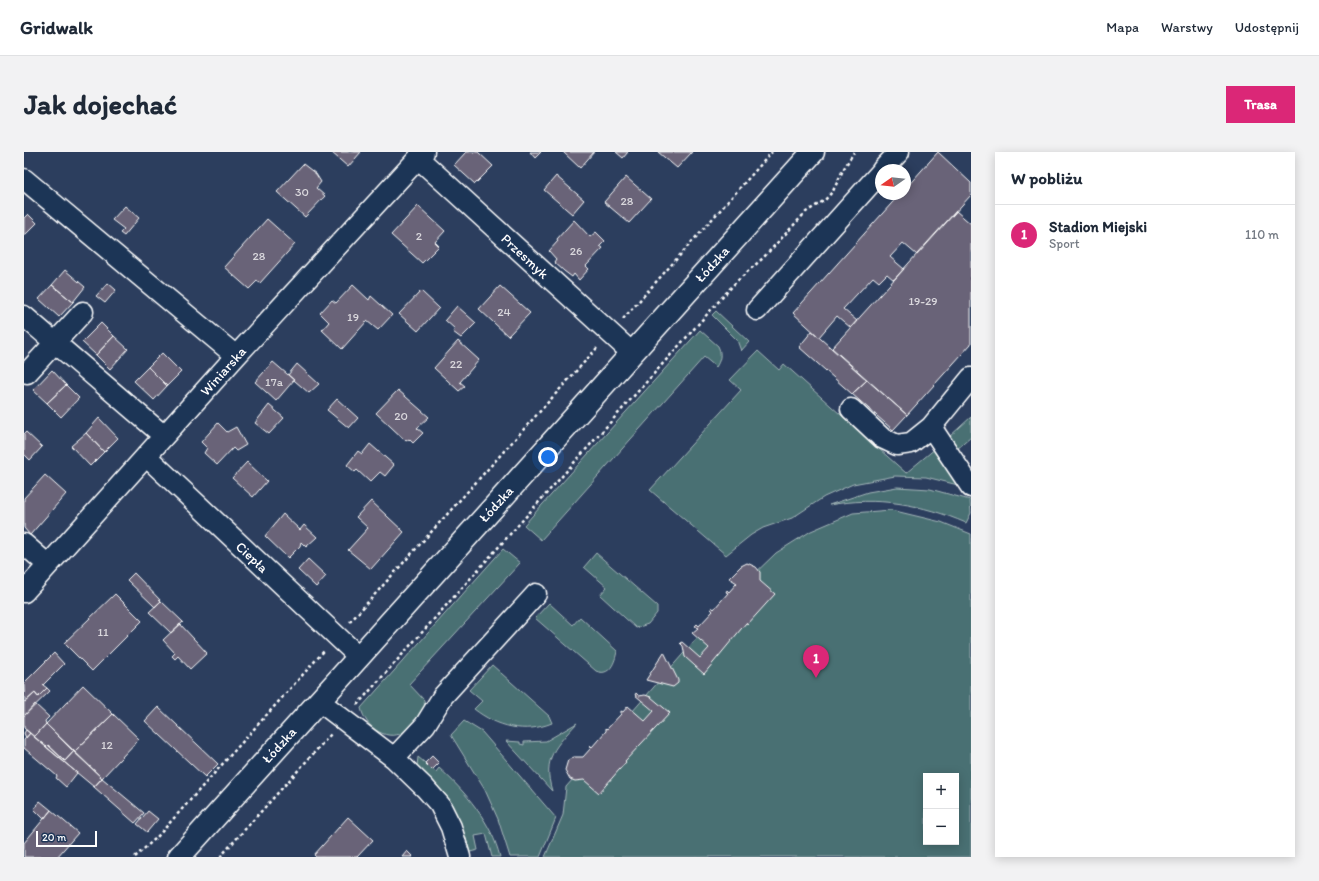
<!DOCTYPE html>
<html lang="pl">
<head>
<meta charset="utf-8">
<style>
	body { margin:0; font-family:Itim,sans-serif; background:#f2f2f3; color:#1f2937 }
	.controls { position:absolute; right:12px; bottom:12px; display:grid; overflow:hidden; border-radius:0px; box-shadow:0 2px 10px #0003 }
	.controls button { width:36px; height:36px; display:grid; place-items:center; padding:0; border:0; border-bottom:1px solid #e0e1e3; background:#fff; color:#1f2937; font:20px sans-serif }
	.compass { position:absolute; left:851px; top:12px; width:36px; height:36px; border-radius:50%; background:#fff; box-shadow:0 2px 10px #0003; rotate:256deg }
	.scale { position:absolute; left:12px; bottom:10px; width:61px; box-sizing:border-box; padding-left:4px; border:2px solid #fff; border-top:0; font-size:11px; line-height:14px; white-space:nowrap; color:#fff; -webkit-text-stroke:3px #1d3557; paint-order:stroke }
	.you { position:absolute; left:524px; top:305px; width:14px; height:14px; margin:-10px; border:3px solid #fff; border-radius:50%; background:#1a73e8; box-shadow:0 0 0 6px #1a73e833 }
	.badge { display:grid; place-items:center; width:26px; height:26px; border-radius:50%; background:#db2777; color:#fff; font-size:13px; font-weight:700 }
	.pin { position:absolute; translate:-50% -33px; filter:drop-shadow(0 1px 2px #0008) }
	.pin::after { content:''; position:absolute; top:21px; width:14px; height:12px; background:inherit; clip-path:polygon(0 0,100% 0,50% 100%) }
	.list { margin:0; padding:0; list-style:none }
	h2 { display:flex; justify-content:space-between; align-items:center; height:52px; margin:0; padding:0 16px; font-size:17px }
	h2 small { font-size:13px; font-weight:400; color:#747a83 }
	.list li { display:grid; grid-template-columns:26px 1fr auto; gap:12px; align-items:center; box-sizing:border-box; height:60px; padding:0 16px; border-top:1px solid #e0e1e3 }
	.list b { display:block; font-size:15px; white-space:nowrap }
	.list p { margin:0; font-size:13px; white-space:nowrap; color:#747a83 }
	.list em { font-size:13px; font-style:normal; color:#747a83 }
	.map { position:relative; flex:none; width:947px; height:705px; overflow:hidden; border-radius:0px }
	header { display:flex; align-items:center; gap:24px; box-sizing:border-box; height:56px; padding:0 20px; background:#fff; border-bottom:1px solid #e0e1e3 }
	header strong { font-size:19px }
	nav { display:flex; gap:22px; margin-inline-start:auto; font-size:14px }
	.intro { display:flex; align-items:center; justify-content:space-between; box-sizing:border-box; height:96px; padding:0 24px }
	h1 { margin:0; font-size:28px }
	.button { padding:10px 18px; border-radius:0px; background:#db2777; color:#fff; font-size:14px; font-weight:700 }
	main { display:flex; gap:24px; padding:0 24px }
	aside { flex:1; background:#fff; border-radius:0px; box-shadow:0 2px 10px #0003 }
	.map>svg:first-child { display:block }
	.green { fill:#486f73; stroke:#a4b7b9; fill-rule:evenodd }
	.building { fill:#696478; stroke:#fff }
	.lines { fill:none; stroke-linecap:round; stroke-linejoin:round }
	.minor-casing { stroke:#fff; stroke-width:23 }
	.major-casing { stroke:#fff; stroke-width:25 }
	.path { stroke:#fff; stroke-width:2.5; stroke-dasharray:3 3; stroke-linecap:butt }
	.minor { stroke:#1d3557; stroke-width:20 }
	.major { stroke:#1d3557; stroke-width:22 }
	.labels { text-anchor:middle; stroke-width:4; stroke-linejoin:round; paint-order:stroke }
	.number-label { font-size:12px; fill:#dad8dd }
	.street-label { font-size:14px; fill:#fff; stroke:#1d3557 }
</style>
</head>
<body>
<header>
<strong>Gridwalk</strong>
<nav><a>Mapa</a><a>Warstwy</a><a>Udostępnij</a></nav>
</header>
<div class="intro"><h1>Jak dojechać</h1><a class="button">Trasa</a></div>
<main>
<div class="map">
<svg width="947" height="705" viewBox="0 0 947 705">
	<rect width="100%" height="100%" fill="#2c3e5e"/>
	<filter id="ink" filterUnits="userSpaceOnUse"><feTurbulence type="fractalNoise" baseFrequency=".025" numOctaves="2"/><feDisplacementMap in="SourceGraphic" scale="8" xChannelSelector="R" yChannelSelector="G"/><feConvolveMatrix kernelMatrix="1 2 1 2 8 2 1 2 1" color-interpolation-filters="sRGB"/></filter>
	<g filter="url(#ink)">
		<path class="green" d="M692 159 725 190 717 199 713 188 688 163Z
			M676 178 694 194C698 202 696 209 692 215L680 205 517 388 500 373Z
			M734 199 755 218 760 212 882 321 912 296 934 333 902 325 871 324 829 332 800 345 768 366 739 376 727 383 702 403 626 338 717 238 706 228Z
			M947 265V285L932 298 925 285Z
			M873 335 906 337 946 348 947 361 942 371C898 352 853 344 805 353L844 340Z
			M867 358 917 370 947 382V705H521L539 663 542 635 724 428 752 401 787 379 829 361ZM902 624H932V690H902Z
			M479 397 496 411 385 532 400 548 401 559C395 565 390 573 383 578 365 592 341 576 337 556Z
			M572 401 633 454V461L624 472 612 476 576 443 583 435 560 415Z
			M525 451 549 473 556 465 593 499C591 510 586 525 572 519L511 466Z
			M468 513 525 564 528 571C501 582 473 575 450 557L458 549 445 538Z
			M440 569 458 580 532 666 516 705H486L474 667 461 638 427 583Z
			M553 571C532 594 518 606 528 639L482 589 496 590V592L500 593V590L522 589Z
			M394 605 412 620 415 616C441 639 468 671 476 705H468L462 682 451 684 454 698 446 700C435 662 419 643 393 614Z"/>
		<path class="building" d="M307 0H337L324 15Z
			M442 0H454L469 14 451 32 430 13Z
			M506 0H517L511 6Z
			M539 0H570L556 16Z
			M592 0H604L599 6Z
			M634 0H668L653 16Z
			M914 0 947 31V43L893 103 879 91 866 105 880 117 870 128 863 122 855 130 849 125 819 157 833 169 827 176 813 164 795 185 769 161 876 42H881V37Z
			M279 12 292 22 297 30 292 36 301 44 281 65 253 40Z
			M532 24 560 48 548 62 520 38Z
			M602 25 627 47 605 71 580 50Z
			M101 54 115 66 100 84 96 81 100 77 88 68Z
			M394 54 421 79 411 90 415 94 398 111 367 83Z
			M932 59 947 72V192L883 263 808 196Z
			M4 62 13 71 0 84V66Z
			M243 67 271 92 236 131 233 129 225 137 200 115Z
			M550 68 566 85 572 80 581 89 576 94 579 96 562 114 565 117 555 128 550 122 548 125 540 119 530 110 532 107 525 99 534 89 533 87Z
			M41 118 61 135 49 150 28 133Z
			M84 131 92 138 81 151 72 144Z
			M28 133 49 150 35 165 15 147Z
			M329 133 345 148 347 144 368 163 354 178 343 169 318 197 298 178 305 170 296 161 308 148 312 151Z
			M476 134 506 161 484 184 455 157Z
			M397 139 415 156 394 179 375 162Z
			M433 154 452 171 437 186 429 180 431 177 421 168Z
			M77 171 90 184 72 203 58 190Z
			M788 179 843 228 828 242 775 195Z
			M90 184 104 197 86 217 72 203Z
			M434 189 455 208 436 230 441 234 435 239 410 216Z
			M138 201 157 220 143 234 124 215Z
			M249 210 270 228 252 249 231 230Z
			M273 212 295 232 285 241 264 223Z
			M124 215 143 234 130 248 110 229Z
			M28 218 42 233 23 251 9 238Z
			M843 228 883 263 869 278 828 242Z
			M42 233 55 246 37 265 23 251Z
			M374 238 405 265 393 276 399 281 389 291 385 287 382 289 352 261Z
			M313 247 334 266 325 276 303 258Z
			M245 253 260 266 245 282 231 271Z
			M75 266 94 286 80 300 62 281Z
			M194 271 203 280 212 275 222 293 212 299 209 296 193 313 180 301 183 296 177 290Z
			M2 280 18 295 6 308 0 302V282Z
			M62 281 80 300 66 314 47 294Z
			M346 292 370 313 361 324 356 320 346 330 333 318 331 320 323 313 334 299 338 302Z
			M223 310 243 329 229 345 208 326Z
			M21 323 42 342 6 383 0 376V346Z
			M347 349 380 380 347 417 324 398 344 376 332 365Z
			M259 362 276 378 280 373 293 385 282 395 277 390 276 394 264 406 241 384Z
			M284 407 302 424 292 435 274 418Z
			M723 411 732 415 736 420V429L751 442 723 473 722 471 680 522 661 505 659 494 656 491 658 490 676 506 685 496 668 481 674 476 671 474 673 472 675 474 689 459 687 457 688 455 690 457 704 441 702 440 703 438 705 440 712 432 713 431 705 426 717 414Z
			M110 421 137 449 131 455 103 428Z
			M91 442 118 469 68 519 40 491Z
			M137 449 159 470 147 481 125 460Z
			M156 472 183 501 166 517 154 504 151 507 148 504 151 501 139 488Z
			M640 500 654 528V531L649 535 622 528Z
			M30 501 40 512 19 533 23 536 14 545 11 541 1 550 0 531Z
			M59 533 89 562 50 600 22 572Z
			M23 536 26 539 0 564V549L1 550 11 541 14 545Z
			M612 541 615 544 621 543 627 545 646 561 601 609 602 610 575 641 560 628 551 629 546 627 541 618 544 608 550 605H559L567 596 565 595 566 593 568 595 582 579V576L583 577 597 562V559L599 560 604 554 621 569 630 559 611 543Z
			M11 552 25 565 21 569 22 572 10 585 0 576V564Z
			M134 555 194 612 181 625 121 569Z
			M89 562 115 587 78 626 50 600Z
			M22 572 50 599 41 609 24 593 22 595 10 585Z
			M2 578 6 581 2 586 0 581Z
			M6 581 53 621 42 635 32 626 33 624 0 596V588Z
			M24 593 41 609 50 599 78 626 70 635 22 595Z
			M408 604 415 611 408 618 401 611Z
			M78 626 120 661 111 671 70 635Z
			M16 649 27 658 20 667 10 657Z
			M27 658 54 681 33 705H0V691Z
			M124 659 134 667 123 680 113 672Z
			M324 665 349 688 333 705H292L290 703Z
			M383 699 389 705H378Z"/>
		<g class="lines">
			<defs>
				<path id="minor" d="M394 6 608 201
					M858 18 875 0
					M0 27 212 204
					M733 158 857 20
					M0 164 140 284
					M3 221 59 160
					M827 257 858 286 873 293 887 291 907 275 947 226
					M907 275 947 335
					M122 304 335 505
					M0 392 24 413
					M0 440 212 204 400 0
					M295 549 370 606 401 636 416 653 427 675 436 705
					M370 606 401 573 419 544 512 442"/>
				<path id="major" d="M155 705 789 0"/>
			</defs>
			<use href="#minor" class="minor-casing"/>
			<use href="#major" class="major-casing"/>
			<path class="path" d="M599 167 748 0
				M326 470 573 196
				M333 553 712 130 739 106 782 60 801 48 809 39 819 18 830 0
				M111 705 133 685 300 499
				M196 705 307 582"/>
			<use href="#minor" class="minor"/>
			<use href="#major" class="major"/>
		</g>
	</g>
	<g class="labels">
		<g class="number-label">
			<text x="278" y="44">30</text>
			<text x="603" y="53">28</text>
			<text x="395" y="88">2</text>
			<text x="552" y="103">26</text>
			<text x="235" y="108">28</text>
			<text x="899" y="153">19-29</text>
			<text x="480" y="164">24</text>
			<text x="329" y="169">19</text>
			<text x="432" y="216">22</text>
			<text x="250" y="234">17a</text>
			<text x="377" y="268">20</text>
			<text x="79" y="484">11</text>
			<text x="83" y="597">12</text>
		</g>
		<g class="street-label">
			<text transform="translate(501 104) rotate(43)" y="5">Przesmyk</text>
			<text transform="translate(688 112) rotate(-48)" y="5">Łódzka</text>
			<text transform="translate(199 219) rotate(-48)" y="5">Winiarska</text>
			<text transform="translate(472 352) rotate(-48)" y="5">Łódzka</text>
			<text transform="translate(228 405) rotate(43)" y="5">Ciepła</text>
			<text transform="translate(255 593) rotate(-48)" y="5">Łódzka</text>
		</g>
	</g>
</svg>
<div class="controls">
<button>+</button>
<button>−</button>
</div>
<svg class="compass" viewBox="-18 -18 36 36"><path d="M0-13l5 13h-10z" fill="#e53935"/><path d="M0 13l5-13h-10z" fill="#747a83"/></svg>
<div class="scale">20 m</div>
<div class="you"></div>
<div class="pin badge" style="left:792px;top:526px">1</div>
</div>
<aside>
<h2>W pobliżu<small></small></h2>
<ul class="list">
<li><span class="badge">1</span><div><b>Stadion Miejski</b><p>Sport</p></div><em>110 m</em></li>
</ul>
</aside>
</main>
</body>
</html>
